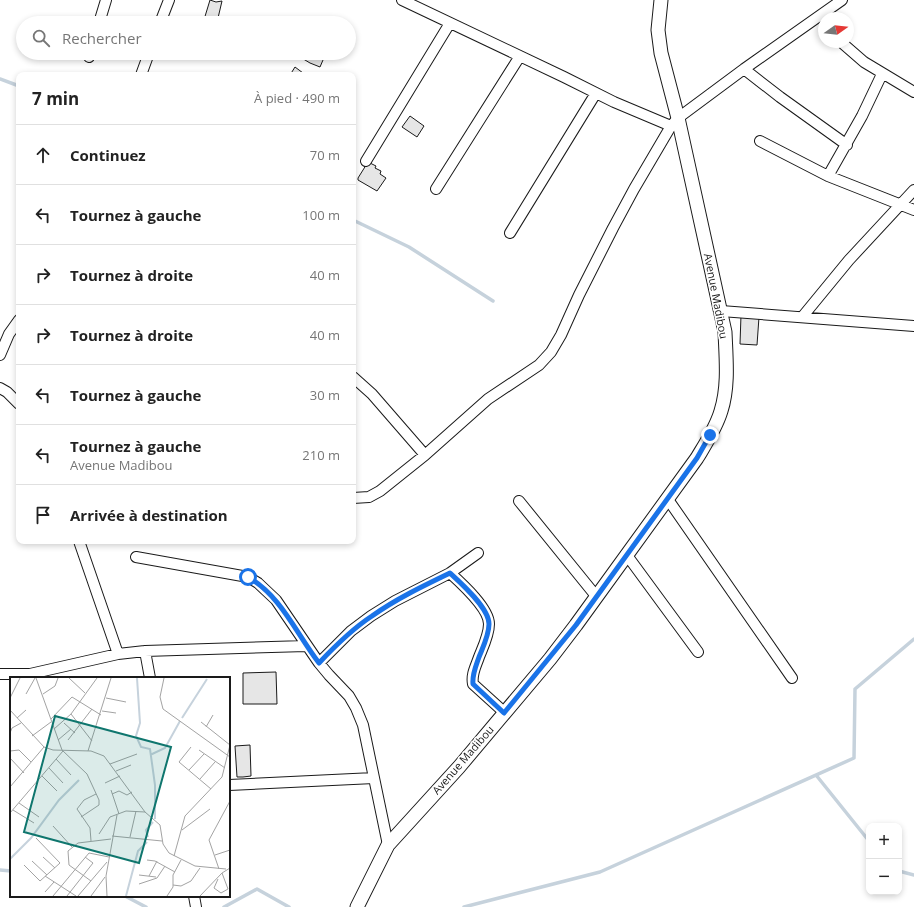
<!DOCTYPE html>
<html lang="fr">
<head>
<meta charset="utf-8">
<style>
	body { margin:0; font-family:"Open Sans",sans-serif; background:#f2f2f2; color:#222 }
	.controls { position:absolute; right:12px; bottom:12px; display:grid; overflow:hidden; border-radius:8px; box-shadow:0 2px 6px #0003 }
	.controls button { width:36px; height:36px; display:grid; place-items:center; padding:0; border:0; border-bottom:1px solid #e0e0e0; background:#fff; color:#222; font:20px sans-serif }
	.compass { position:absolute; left:818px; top:12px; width:36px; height:36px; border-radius:50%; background:#fff; box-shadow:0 2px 6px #0003; rotate:75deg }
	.stop { position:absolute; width:12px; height:12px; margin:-9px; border:3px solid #1a73e8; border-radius:50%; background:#fff }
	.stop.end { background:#1a73e8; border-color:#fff; box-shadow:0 1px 4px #0008 }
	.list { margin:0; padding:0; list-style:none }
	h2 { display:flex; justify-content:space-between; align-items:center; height:52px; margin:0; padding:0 16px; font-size:17px }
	h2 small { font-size:13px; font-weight:400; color:#767676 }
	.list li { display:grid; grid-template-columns:26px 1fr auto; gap:12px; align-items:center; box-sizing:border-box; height:60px; padding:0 16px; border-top:1px solid #e0e0e0 }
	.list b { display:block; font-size:15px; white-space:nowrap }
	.list p { margin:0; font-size:13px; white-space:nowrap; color:#767676 }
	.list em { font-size:13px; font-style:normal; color:#767676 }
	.icon { flex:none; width:22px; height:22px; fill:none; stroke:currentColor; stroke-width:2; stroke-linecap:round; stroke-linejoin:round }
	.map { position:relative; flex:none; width:914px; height:907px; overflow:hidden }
	.search { position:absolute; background:#fff; box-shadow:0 2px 6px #0003; left:16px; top:16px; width:340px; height:44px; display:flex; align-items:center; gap:10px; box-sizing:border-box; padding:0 14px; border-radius:22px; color:#767676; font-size:15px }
	.panel { position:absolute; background:#fff; box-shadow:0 2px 6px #0003; left:16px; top:72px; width:340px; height:472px; border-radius:8px }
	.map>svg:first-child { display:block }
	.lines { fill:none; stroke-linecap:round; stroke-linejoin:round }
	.stream { stroke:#c6d2dc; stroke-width:3.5 }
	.building { fill:#e6e6e6; stroke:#1a1a1a }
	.minor-casing { stroke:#1a1a1a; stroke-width:12 }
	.tertiary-casing { stroke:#1a1a1a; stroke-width:15 }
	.minor { stroke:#fff; stroke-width:10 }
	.tertiary { stroke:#fff; stroke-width:13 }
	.route { stroke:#1a73e8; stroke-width:5 }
	.labels { text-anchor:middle; stroke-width:3; stroke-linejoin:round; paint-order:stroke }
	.street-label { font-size:11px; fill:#1a1a1a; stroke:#fff }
	.inset-river { fill:none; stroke:#c6d2dc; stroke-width:2 }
	.inset-road { fill:none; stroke:#a3a3a3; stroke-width:1 }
	.view { fill:#0f766e; fill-opacity:0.15; stroke:#0f766e; stroke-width:2 }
	.inset-edge { fill:none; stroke:#1a1a1a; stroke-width:2 }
</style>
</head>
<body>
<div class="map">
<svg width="914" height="907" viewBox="0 0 914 907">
	<rect width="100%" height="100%" fill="#fff"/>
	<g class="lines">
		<path class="stream" d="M0 79 19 86
			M353 220 409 247 493 301
			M816 775 869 841
			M0 870 11 871
			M899 871 914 875
			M125 896 146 907
			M224 907 257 889 289 907
			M464 907 600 872 854 758 855 689 914 639"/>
	</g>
	<path class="building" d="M210 0 216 2 222 1 218 18 232 23H203Z
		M302 53H326L320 67 310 63 300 57Z
		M295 67 303 73 309 75H290Z
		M410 116 424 126 417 137 402 127Z
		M368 162 376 166 375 168 381 171 380 174 386 178 377 191 358 180V178Z
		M741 315 759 317 757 345 740 344Z
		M276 672 277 704H243V673Z
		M250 745 251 776 243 777H237L235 746Z"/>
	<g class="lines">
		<defs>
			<path id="minor" d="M402 0 564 77 614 102 671 126
				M99 23 106 0
				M160 23 169 0
				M841 42 864 62 914 92
				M89 57 90 53
				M744 69 780 97 847 145
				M141 75 149 53
				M760 141 828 176 914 210
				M366 161 450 23
				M828 176 862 116 882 74
				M436 189 520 56
				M510 233 596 93
				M721 311 914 326
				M803 316 849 260 914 190
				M0 355 9 334 19 320
				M353 377 372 394 425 455
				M0 388 7 392 19 404
				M353 498 369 497 380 491 425 455 488 399 539 365 551 352 561 335 579 295 613 228 634 189 671 126 678 118 744 69 842 0
				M667 498 792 678
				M519 501 596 596
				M79 541 118 654
				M626 554 698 652
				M136 557 248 577 258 583 276 600 319 663 329 675 349 696 356 708 363 725 388 845
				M450 573C461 583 489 608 489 624 489 635 483 647 479 657 476 666 471 674 473 684L505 713
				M145 651 150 678
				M319 663 351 631 371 616 395 601 450 573 478 553
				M0 674H30L118 654 145 651 306 646
				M229 785 374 778
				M194 896 196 907"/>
			<path id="tertiary" d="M357 907 388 845 459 767 550 659 576 625 697 458C706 443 716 428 721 411 729 386 726 358 725 332L678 118 661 53 658 30 661 0"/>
		</defs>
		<use href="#minor" class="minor-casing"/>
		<use href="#tertiary" class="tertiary-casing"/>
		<use href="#minor" class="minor"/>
		<use href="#tertiary" class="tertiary"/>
	</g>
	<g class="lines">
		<path class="route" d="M248 577C281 596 296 633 319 663 335 646 352 629 372 616 396 599 423 586 450 573 461 583 489 608 489 624 489 635 483 647 479 657 476 666 472 674 473 684L504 713 576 625 697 458 710 435"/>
	</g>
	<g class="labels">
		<g class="street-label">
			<text transform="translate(716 296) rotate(79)" y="4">Avenue Madibou</text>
			<text transform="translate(463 760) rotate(-49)" y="4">Avenue Madibou</text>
		</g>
	</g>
	<g transform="translate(10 677)">
		<rect width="220" height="220" fill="#fff"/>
		<path class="inset-river" d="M127 1 130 46 126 59 131 70 140 72 145 108V142M172 41 197 2M140 78 155 71 170 44M138 160 136 153 143 145M0 182 21 161 49 123 69 103M116 219 128 174 137 165"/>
		<path class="inset-road" d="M26 1 52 73 77 97 89 123V128L71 140M59 1 75 16M154 1 150 20 153 32 220 80M16 17 25 1M33 17 45 9 48 1M0 21 10 1M96 21 116 25M0 33 34 70 43 73 81 74 94 79 135 135 150 148 153 167 159 176 185 189 216 192M92 34 106 36M61 37 82 64M7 41 16 33M41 42 62 20 91 38M191 45 220 68M54 46 65 56M196 50 203 38M44 52 61 37 87 1M0 56 2 51 11 46M22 59 41 45M48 63 61 52M58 63 82 32M181 70 169 85 201 112M189 73 215 91M0 74 9 73 21 85M78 74 101 1M0 81 14 96M46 82 61 98M100 87 127 77M39 91 53 106M179 93 194 77M106 94 121 88M32 99 47 114M190 102 205 85M95 106 110 99M0 110 34 70M101 113 109 137M102 117 109 114 117 118 122 115M9 126 29 140M3 133 24 146M0 136 53 74M43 149 62 170M172 153 200 132M89 157 100 140 116 134 135 135M102 159 152 164M120 160 126 134M81 164 80 151 67 132 74 123 86 117M205 178 220 173M164 179 175 139 212 100 220 68M33 180 45 191M137 183 145 184 165 195M22 184 37 198M14 188 30 204 50 186 26 161M209 192 199 163 220 124M129 198 146 200M35 199 66 219M139 199 147 184M208 202 204 211 211 216M81 204 59 188 58 174 68 166 101 162M129 207 147 201 155 189M163 208 171 209 181 204 190 191M35 215 44 205M211 216 218 212 212 196M43 219 79 176 99 180M57 219 83 186 75 180M68 219 97 185M81 219 95 200M97 219 96 199 107 138M157 219 163 210V198L171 183M190 219 212 196 220 191"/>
		<path class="view" d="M45 39 161 70 129 186 14 155Z"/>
		<rect width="220" height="220" class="inset-edge"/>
	</g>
</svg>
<div class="controls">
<button>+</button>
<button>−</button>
</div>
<svg class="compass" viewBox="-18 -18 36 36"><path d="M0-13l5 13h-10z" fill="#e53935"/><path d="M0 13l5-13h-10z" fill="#767676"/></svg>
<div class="stop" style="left:248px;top:577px"></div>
<div class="stop end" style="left:710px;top:435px"></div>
<div class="search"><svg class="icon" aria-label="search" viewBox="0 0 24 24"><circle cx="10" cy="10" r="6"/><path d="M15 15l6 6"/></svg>Rechercher</div>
<section class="panel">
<h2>7 min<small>À pied · 490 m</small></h2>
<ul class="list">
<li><svg class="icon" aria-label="ahead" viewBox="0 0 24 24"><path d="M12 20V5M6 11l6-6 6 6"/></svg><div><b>Continuez</b></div><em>70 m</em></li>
<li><svg class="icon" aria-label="left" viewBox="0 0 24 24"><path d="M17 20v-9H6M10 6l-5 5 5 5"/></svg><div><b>Tournez à gauche</b></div><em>100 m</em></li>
<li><svg class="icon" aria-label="right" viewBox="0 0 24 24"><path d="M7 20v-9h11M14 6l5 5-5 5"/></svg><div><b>Tournez à droite</b></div><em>40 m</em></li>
<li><svg class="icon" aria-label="right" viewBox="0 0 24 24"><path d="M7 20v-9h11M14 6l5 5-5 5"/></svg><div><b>Tournez à droite</b></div><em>40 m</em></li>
<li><svg class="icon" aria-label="left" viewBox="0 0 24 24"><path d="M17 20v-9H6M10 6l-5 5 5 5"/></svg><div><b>Tournez à gauche</b></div><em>30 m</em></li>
<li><svg class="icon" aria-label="left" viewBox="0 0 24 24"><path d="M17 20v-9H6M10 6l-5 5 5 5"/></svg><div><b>Tournez à gauche</b><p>Avenue Madibou</p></div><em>210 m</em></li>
<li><svg class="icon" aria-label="arrive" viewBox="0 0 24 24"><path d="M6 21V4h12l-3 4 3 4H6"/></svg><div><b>Arrivée à destination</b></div></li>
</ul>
</section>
</div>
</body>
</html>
